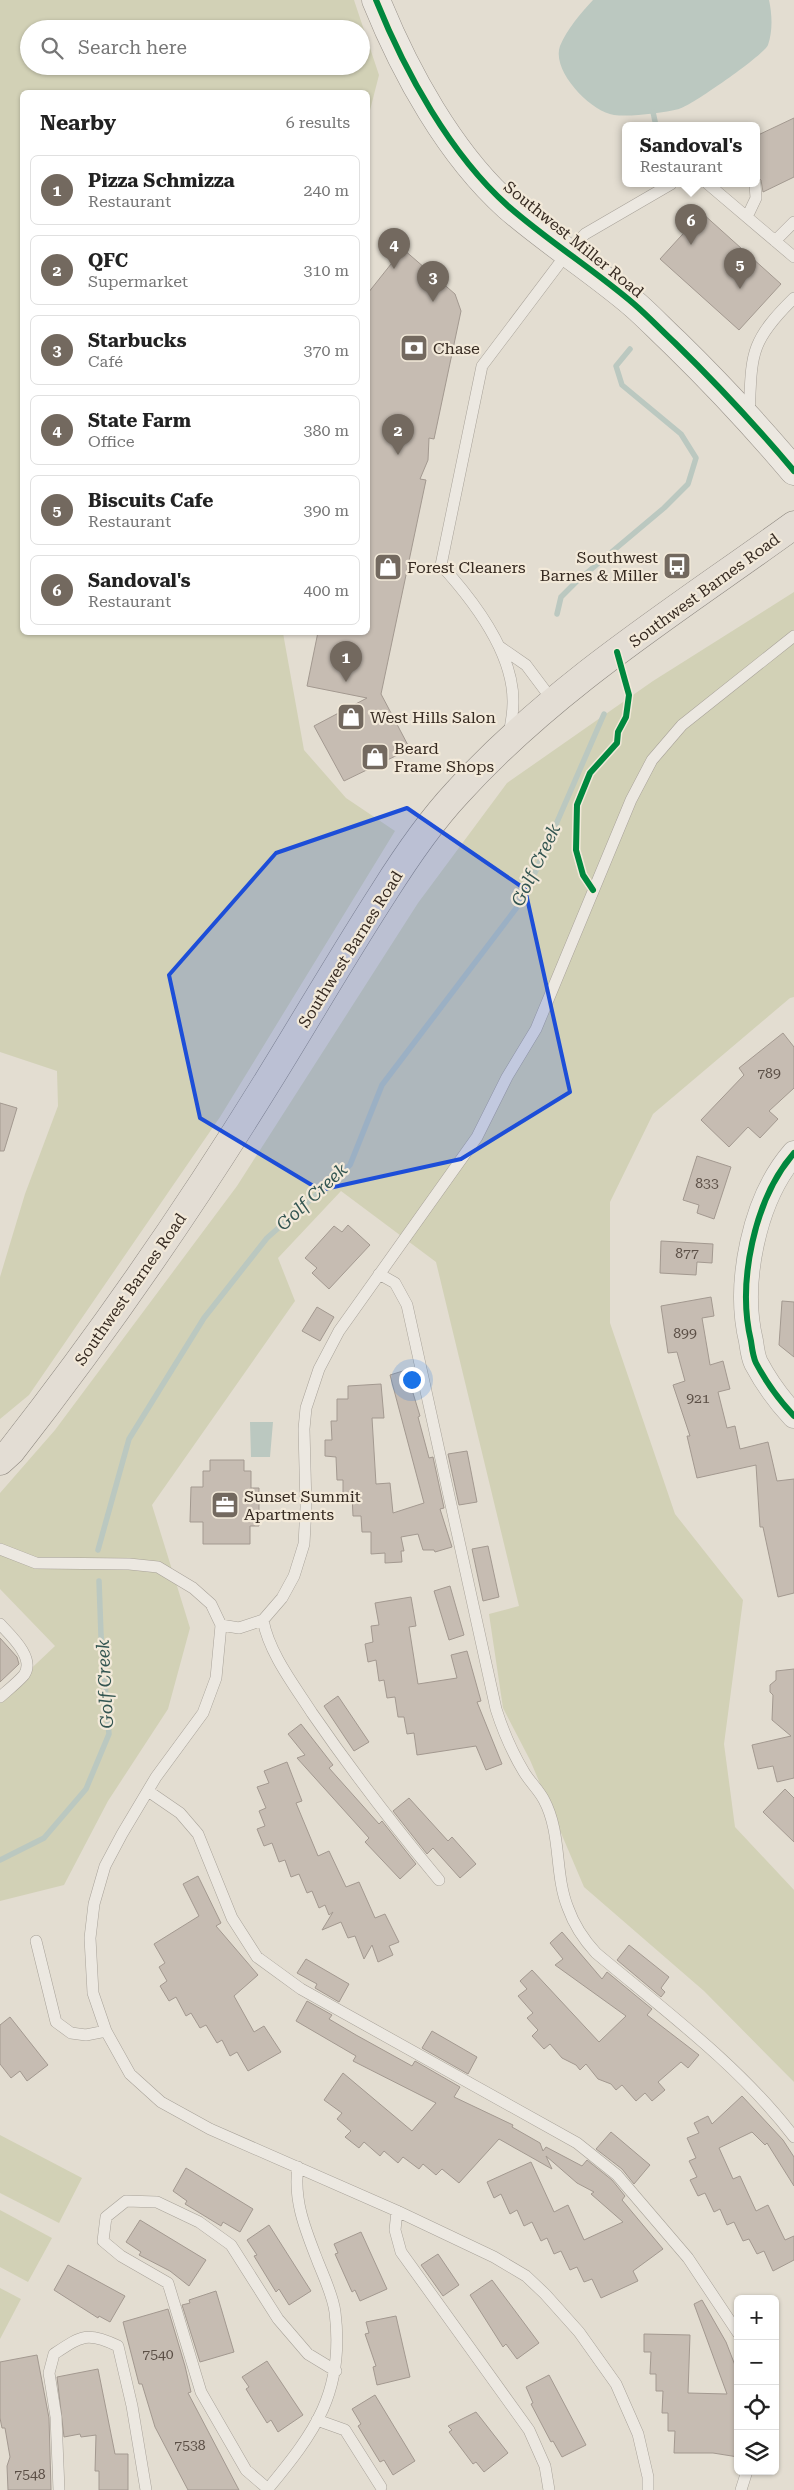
<!DOCTYPE html>
<html lang="en">
<head>
<meta charset="utf-8">
<style>
	body { margin:0; font-family:"Roboto Serif",serif; background:#f6f6f6; color:#222 }
	.controls { position:absolute; right:15px; bottom:15px; display:grid; overflow:hidden; border-radius:8px; box-shadow:0 1px 4px #0004 }
	.controls button { width:45px; height:45px; display:grid; place-items:center; padding:0; border:0; border-bottom:1px solid #e0e0e0; background:#fff; color:#222; font:25px sans-serif }
	.you { position:absolute; left:411px; top:1379px; width:18px; height:18px; margin:-12px; border:4px solid #fff; border-radius:50%; background:#1a73e8; box-shadow:0 0 0 8px #1a73e833 }
	.badge { display:grid; place-items:center; width:32px; height:32px; border-radius:50%; background:#73695f; color:#fff; font-size:16px; font-weight:700 }
	.pin { position:absolute; translate:-50% -41px; filter:drop-shadow(0 1px 2px #0008) }
	.pin::after { content:''; position:absolute; top:26px; width:18px; height:15px; background:inherit; clip-path:polygon(0 0,100% 0,50% 100%) }
	.popup { position:absolute; left:622px; top:122px; width:138px; height:65px; box-sizing:border-box; display:grid; place-content:center; border-radius:8px; background:#fff; filter:drop-shadow(0 1px 4px #0005); font-size:16px; white-space:nowrap; color:#767676 }
	.popup b { font-size:19px; color:#222 }
	.popup::after { content:''; position:absolute; left:50%; top:100%; margin-left:-10px; border:10px solid transparent; border-top-color:#fff }
	.list { margin:0; padding:0; list-style:none }
	h2 { display:flex; justify-content:space-between; align-items:center; height:65px; margin:0; padding:0 20px; font-size:21px }
	h2 small { font-size:16px; font-weight:400; color:#767676 }
	.list li { display:grid; grid-template-columns:32px 1fr auto; gap:15px; align-items:center; box-sizing:border-box; height:70px; margin:0 10px 10px; padding:0 10px; border:1px solid #e0e0e0; border-radius:8px }
	.list b { display:block; font-size:19px; white-space:nowrap }
	.list p { margin:0; font-size:16px; white-space:nowrap; color:#767676 }
	.list em { font-size:16px; font-style:normal; color:#767676 }
	.icon { flex:none; width:28px; height:28px; fill:none; stroke:currentColor; stroke-width:2; stroke-linecap:round; stroke-linejoin:round }
	.map { position:relative; flex:none; width:794px; height:2490px; overflow:hidden }
	.search { position:absolute; background:#fff; box-shadow:0 1px 4px #0004; left:20px; top:20px; width:350px; height:55px; display:flex; align-items:center; gap:12px; box-sizing:border-box; padding:0 18px; border-radius:28px; color:#767676; font-size:19px }
	.panel { position:absolute; background:#fff; box-shadow:0 1px 4px #0004; left:20px; top:90px; width:350px; height:545px; border-radius:8px }
	.map>svg:first-child { display:block }
	.green { fill:#d2d1b6; fill-rule:evenodd }
	.water { fill:#bbc8c0 }
	.lines { fill:none; stroke-linecap:round; stroke-linejoin:round }
	.stream { stroke:#bbc8c0; stroke-width:5.5 }
	.building { fill:#c6bcb2; stroke:#a39990 }
	.lane-casing { stroke:#a8a299; stroke-width:12 }
	.street-casing { stroke:#a8a299; stroke-width:25 }
	.secondary-casing { stroke:#98928a; stroke-width:29 }
	.primary-casing { stroke:#8e8880; stroke-width:29 }
	.lane { stroke:#ece8e1; stroke-width:11 }
	.street { stroke:#ece8e1; stroke-width:24 }
	.secondary { stroke:#ece8e1; stroke-width:28 }
	.primary { stroke:#e3ddd4; stroke-width:28 }
	.cycleway-casing { stroke:#f2e9d9; stroke-width:9 }
	.cycleway { stroke:#00873e; stroke-width:6 }
	.marked { fill:#1d4ed8; fill-opacity:0.2; stroke:#1d4ed8; stroke-width:4; stroke-linejoin:round }
	.labels { text-anchor:middle; stroke-width:4.5; stroke-linejoin:round; paint-order:stroke }
	.number-label { font-size:14px; fill:#5b4f46 }
	.street-label { font-size:16px; fill:#372b22; stroke:#f2e9d9 }
	.poi-label { font-size:16px; fill:#372b22; stroke:#f2e9d9; text-anchor:start }
	.water-label { font-size:18px; font-style:italic; fill:#335551; stroke:#f2e9d9 }
</style>
</head>
<body>
<div class="map">
<svg width="794" height="2490" viewBox="0 0 794 2490">
	<rect width="100%" height="100%" fill="#e3ddd1"/>
	<path class="green" d="M0 0H354L379 75 368 118V92H22V632L283 633 304 750 346 798 395 831 220 1117 29 1395 0 1419V1277L25 1194 58 1106 57 1071 0 1052ZM29 29H361V66H29Z
		M794 592V997L790 998 653 1114 610 1202V1323L675 1514 743 1600 724 1744 735 1827 794 1890V2082L704 1991 584 1887 530 1760 503 1708 489 1614 519 1606 436 1262 341 1191 278 1258 295 1301 152 1505 190 1628 168 1709 108 1801 64 1885 0 1901V1698L55 1646 0 1589V1493L55 1430 237 1186 418 903 507 783 653 681Z
		M0 2135 82 2178 59 2223 0 2193Z
		M0 2210 52 2238 28 2282 0 2267Z
		M0 2288 21 2299 0 2339Z"/>
	<path class="water" d="M593 0H769C772 14 773 30 768 45 764 55 691 106 679 109 662 113 631 117 614 115 591 112 551 71 560 46 567 29 581 13 593 0Z
		M250 1422H273L270 1457H251Z"/>
	<g class="lines">
		<path class="stream" d="M653 112 656 126
			M557 614 561 597 576 582 664 508 688 484 696 458 681 434 622 385 616 366 630 349
			M98 1550 129 1439 204 1318 267 1238 350 1165 382 1085 524 898 604 714
			M0 1860 44 1838 86 1789 109 1734 101 1635 99 1581"/>
	</g>
	<path class="building" d="M794 118V177L763 192 761 180 756 177V136Z
		M702 213 781 284 739 330 660 259Z
		M403 249 455 294 461 311 434 439 429 438 428 460 420 479 426 480 381 694 410 749 344 781 314 726 367 698 307 686 318 632H368V293Z
		M783 1033 794 1047V1088L769 1111 778 1119 760 1138 748 1127 729 1147 701 1120 744 1075 739 1068Z
		M0 1103 17 1108 4 1151H0Z
		M697 1156 731 1167 714 1219 697 1213 699 1205 683 1200Z
		M348 1225 370 1245 329 1289 312 1273 317 1268 305 1258 334 1226 342 1232Z
		M661 1241 713 1244 712 1263 697 1262 696 1275 660 1273Z
		M711 1297 714 1316 702 1318 710 1365 723 1361 730 1389 718 1392 727 1428 735 1426 740 1449 768 1442 777 1481 794 1479V1593L778 1597 763 1527H760L756 1465 697 1478 687 1436H690L673 1385 685 1381 677 1352 668 1353 661 1306Z
		M782 1301 794 1302V1357L779 1345Z
		M317 1307 334 1317 320 1341 302 1331Z
		M406 1370 420 1416 418 1417 429 1458 433 1457 444 1508 440 1509 452 1547 435 1552 434 1550H423L418 1534 401 1537 404 1551H401L402 1562 385 1563V1553L371 1554V1532H362L361 1516H353L352 1495H343V1480H337L336 1457 325 1456V1440H332L331 1421H337V1399H348V1386L381 1384 384 1418H372L376 1484 390 1483 393 1513 424 1503 390 1375Z
		M467 1451 477 1502 459 1505 448 1454Z
		M210 1460H244V1471H251V1488H259V1526H250V1544H203V1522H190L191 1487H203V1471H210Z
		M488 1546 499 1597 483 1601 472 1549Z
		M450 1586 464 1635 449 1640 434 1591Z
		M411 1597 416 1626 409 1627 418 1684 457 1678 451 1655 467 1651 481 1701 477 1702 502 1764 486 1770 476 1746 417 1755 414 1733 407 1734 404 1717H398L395 1697 387 1698 384 1680 379 1681 376 1660 368 1662 365 1644 373 1642 371 1626 379 1625 375 1603Z
		M0 1638 17 1657 19 1664 0 1682Z
		M794 1669V1778L777 1782 773 1766 758 1769 752 1745 791 1736 772 1720 773 1695 770 1692V1685L776 1680V1671Z
		M338 1696 369 1742 354 1751 324 1706Z
		M301 1724 333 1765 329 1768 379 1824 382 1821 416 1864 400 1879 365 1842 369 1838 297 1758 305 1755 288 1734Z
		M287 1762 302 1801 296 1803 318 1856 329 1851 346 1887 359 1882 375 1918 385 1914 399 1942 389 1946 393 1955 378 1962 372 1945 364 1959 355 1936 348 1938 341 1922 322 1930 333 1912 329 1915 325 1905 319 1908 312 1891 307 1893 299 1874 291 1877 285 1860 279 1862 272 1843 264 1846 257 1829 265 1826 259 1811 266 1808 257 1787 269 1783 264 1771Z
		M785 1789 794 1798V1842L763 1812Z
		M409 1798 448 1841 452 1837 476 1864 460 1878 433 1848 427 1854 393 1811Z
		M198 1876 221 1923 216 1926 258 1975 234 1996 254 2032 264 2026 281 2052 248 2071 237 2052 230 2056 222 2040 217 2043 206 2025 200 2028 191 2013 186 2016 176 1997 169 2001 160 1986 167 1981 159 1967 165 1963 154 1944 199 1916 183 1884Z
		M562 1932 602 1979 607 1972 652 2009 647 2015 699 2055 688 2068 681 2062 658 2082 665 2090 652 2101 645 2093 636 2101 622 2085 616 2090 611 2084 598 2079 586 2064 580 2070 576 2065 562 2058 550 2044 544 2049 532 2036 538 2030 527 2018 533 2013 518 1996 527 1989 520 1981 532 1970 599 2042 626 2016 555 1965 563 1959 550 1943Z
		M629 1945 669 1977 661 1988 665 1992 661 1997 617 1960Z
		M306 1959 349 1984 339 2002 315 1988 317 1984 297 1973Z
		M307 2001 332 2015 329 2019 356 2035 412 2066 415 2061 460 2087 454 2097 513 2125 512 2127 540 2143 543 2151 546 2147 582 2166 587 2160 612 2180 625 2196 622 2200 663 2249 633 2271 638 2281 601 2298 592 2279 584 2282 577 2267 570 2270 561 2251 554 2254 547 2238 541 2241 532 2222 524 2226 517 2210 510 2214 501 2194 494 2198 487 2182 531 2162 554 2212 568 2205 584 2240 623 2222 591 2194 594 2192 577 2183 546 2156 552 2169 499 2139 459 2183 442 2169 436 2175 423 2164 419 2169 403 2157 398 2163 384 2151 380 2156 364 2142 359 2148 345 2137 351 2131 337 2119 342 2113 324 2100 343 2073 412 2131 436 2103 353 2061 356 2056 296 2021Z
		M10 2017 48 2065 27 2081 20 2071 11 2078 0 2064V2025Z
		M432 2031 477 2057 468 2074 422 2048Z
		M742 2096 783 2140 794 2157V2186L767 2143 765 2145 752 2132 719 2148 733 2179 740 2176 756 2211 768 2205 785 2240 794 2236V2260L773 2271 764 2251 757 2254 749 2239 743 2241 734 2222 727 2225 720 2209 714 2212 705 2193 698 2196 690 2180 697 2177 689 2161 696 2158 687 2138 699 2133 694 2123 708 2116 712 2124Z
		M611 2132 650 2165 634 2184 622 2169 596 2149Z
		M186 2168 253 2209 240 2232 223 2222 221 2226 185 2204 187 2201 173 2191Z
		M140 2220 206 2260 189 2286 170 2271 139 2255 141 2252 126 2242Z
		M269 2225 311 2291 289 2305 279 2289 276 2292 254 2256 257 2255 247 2240Z
		M361 2232 387 2289 360 2301 355 2290 352 2292 335 2254 338 2253 334 2244Z
		M438 2254 459 2285 443 2296 421 2265Z
		M68 2265 125 2296 110 2322 99 2316 98 2318 54 2290Z
		M492 2280 539 2343 517 2359 506 2344 503 2347 470 2295Z
		M216 2291 234 2352 200 2362 182 2305 190 2303 189 2300Z
		M702 2300 726 2342 738 2373V2457L713 2453H674L675 2431H668V2413H662L663 2391H656V2374H650L651 2352H644V2334L690 2335 688 2393 727 2394 694 2304Z
		M168 2309 185 2366 191 2392 188 2393 239 2490H188L155 2427 142 2384H139L123 2322Z
		M396 2316 410 2377 377 2385 373 2367 376 2366 365 2334 369 2333 366 2322Z
		M37 2355 49 2418 51 2490H8L7 2466 10 2457 5 2428H2L0 2418V2362Z
		M267 2361 303 2415 278 2432 271 2420 267 2423 246 2389 249 2387 242 2377Z
		M98 2369 115 2454H128V2490H99V2471H95L96 2435 81 2437 80 2434 64 2437 57 2377Z
		M549 2375 586 2445 562 2457 553 2441 551 2442 531 2404 533 2403 526 2387Z
		M375 2395 415 2461 393 2475 384 2460 380 2462 358 2426 361 2424 352 2409Z
		M476 2412 508 2453 484 2472 476 2462 473 2464 449 2432 452 2430 448 2426Z"/>
	<g class="lines">
		<defs>
			<path id="lane" d="M708 184 794 257
				M747 217 756 198 755 184
				M775 241 794 222
				M749 416C752 355 748 343 794 298
				M500 647 526 665 553 701
				M509 734C511 724 513 713 513 703 514 653 473 600 441 565L482 366 568 252 585 234 671 184
				M379 1274 395 1283 407 1305 496 1709C503 1731 512 1752 524 1772 530 1782 539 1790 544 1800 562 1834 554 1873 568 1908 574 1925 584 1940 596 1953 664 2010 740 2066 794 2137
				M0 1549 36 1563 129 1564 158 1567 193 1588 211 1604 221 1625 216 1678 203 1713 156 1777 122 1834 105 1866 94 1904 90 1938 93 1993 106 2031 130 2074 161 2102 210 2129 397 2211 494 2257 526 2276 545 2294 579 2332 616 2384 638 2434 648 2477V2490
				M263 1620C269 1653 294 1685 312 1713 352 1771 394 1826 439 1880
				M0 1624C10 1635 36 1658 24 1675 17 1683 8 1690 0 1697
				M221 1625 239 1628 263 1620 282 1598 294 1576 304 1544 306 1507 304 1429 306 1408 319 1369 339 1331 477 1137 507 1077 536 1029 631 800 652 760 682 725 794 636
				M148 1791 180 1813 198 1834 232 1918 257 1957 301 1989 577 2143 617 2175 688 2258 738 2333
				M36 1941 56 2022 71 2033 86 2035 106 2031
				M397 2211 395 2230 401 2252 529 2430 545 2466 549 2490
				M317 2420 345 2430 381 2487
				M268 2489 246 2470 201 2392 168 2283 121 2256 103 2241 106 2217 126 2201 157 2202 199 2222 231 2245 278 2319 308 2354 336 2371
				M59 2490 56 2417 49 2373 54 2354C81 2336 87 2331 118 2346L132 2406 146 2490
				M267 2490C315 2432 345 2392 335 2312 333 2296 324 2277 318 2262 306 2231 293 2201 298 2167
				M741 2490 747 2471"/>
			<path id="street" d="M794 1153C754 1199 737 1283 751 1341 752 1348 753 1357 756 1363 766 1382 780 1401 794 1416"/>
			<path id="secondary" d="M376 0C405 72 450 154 508 206 548 241 593 269 634 304 648 316 661 330 675 343 717 384 756 426 794 471"/>
			<path id="primary" d="M0 1461 11 1451C104 1332 189 1209 268 1081 307 1018 344 954 384 892 406 857 429 823 457 793 554 686 678 609 794 525"/>
		</defs>
		<use href="#lane" class="lane-casing"/>
		<use href="#street" class="street-casing"/>
		<use href="#secondary" class="secondary-casing"/>
		<use href="#primary" class="primary-casing"/>
		<use href="#lane" class="lane"/>
		<use href="#street" class="street"/>
		<use href="#secondary" class="secondary"/>
		<use href="#primary" class="primary"/>
		<defs>
			<path id="cycleway" d="M376 0C405 72 450 154 508 206 548 241 593 269 634 304 648 316 661 330 675 343 717 384 756 426 794 471
				M593 890 583 875 576 850 577 805 590 773 617 743 618 732 626 717 629 695 617 652
				M794 1153C754 1199 737 1283 751 1341 752 1348 753 1357 756 1363 766 1382 780 1401 794 1416"/>
		</defs>
		<use href="#cycleway" class="cycleway-casing"/>
		<use href="#cycleway" class="cycleway"/>
	</g>
	<path class="marked" d="M407 808 525 889 570 1092 461 1159 320 1190 200 1118 169 975 276 853Z"/>
	<defs>
		<symbol id="bank-square" viewBox="-11 -11 22 22"><rect x="-9" y="-9" width="18" height="18" rx="4" fill="#73695f" stroke="#f2e9d9"/><path d="M-6-4H6V4H-6ZM0-2.3a2.3 2.3 0 1 0 0 4.6a2.3 2.3 0 1 0 0-4.6Z" fill="#fff"/></symbol>
		<symbol id="bus-square" viewBox="-11 -11 22 22"><rect x="-9" y="-9" width="18" height="18" rx="4" fill="#73695f" stroke="#f2e9d9"/><path d="M-5-6H5V4H4V6H2V4H-2V6H-4V4H-5ZM-3.5-4V0h7V-4ZM-3.5 1.2v1.5H-2V1.2ZM2 1.2v1.5H3.5V1.2Z" fill="#fff"/></symbol>
		<symbol id="shop-square" viewBox="-11 -11 22 22"><rect x="-9" y="-9" width="18" height="18" rx="4" fill="#73695f" stroke="#f2e9d9"/><path d="M-5-2.5h2.3a2.7 3.5 0 0 1 5.4 0H5L5.5 6h-11ZM-1.5-2.5h3a1.5 2.3 0 0 0-3 0Z" fill="#fff"/></symbol>
		<symbol id="office-square" viewBox="-11 -11 22 22"><rect x="-9" y="-9" width="18" height="18" rx="4" fill="#73695f" stroke="#f2e9d9"/><path d="M-6-3h4V-5.5h4V-3h4V5H-6ZM-1-4.5V-3h2v-1.5ZM-6 0V1H6V0Z" fill="#fff"/></symbol>
	</defs>
	<g fill-rule="evenodd">
		<use href="#bank-square" x="398" y="332" width="32" height="32"/>
		<use href="#bus-square" x="661" y="550" width="32" height="32"/>
		<use href="#shop-square" x="372" y="551" width="32" height="32"/>
		<use href="#shop-square" x="335" y="701" width="32" height="32"/>
		<use href="#shop-square" x="359" y="741" width="32" height="32"/>
		<use href="#office-square" x="209" y="1489" width="32" height="32"/>
	</g>
	<g class="labels">
		<g class="number-label">
			<text x="769" y="1078">789</text>
			<text x="707" y="1188">833</text>
			<text x="687" y="1258">877</text>
			<text x="685" y="1338">899</text>
			<text x="698" y="1403">921</text>
			<text x="158" y="2359">7540</text>
			<text x="190" y="2450">7538</text>
			<text x="30" y="2479">7548</text>
		</g>
		<g class="street-label">
			<text transform="translate(574 239) rotate(39)" y="6">Southwest Miller Road</text>
			<text transform="translate(704 590) rotate(-36)" y="6">Southwest Barnes Road</text>
			<text transform="translate(350 949) rotate(-58)" y="6">Southwest Barnes Road</text>
			<text transform="translate(130 1289) rotate(-55)" y="6">Southwest Barnes Road</text>
		</g>
		<g class="poi-label">
			<text x="433" y="354">Chase</text>
			<text x="658" y="563" text-anchor="end">Southwest<tspan x="658" dy="18">Barnes &amp; Miller</tspan></text>
			<text x="407" y="573">Forest Cleaners</text>
			<text x="370" y="723">West Hills Salon</text>
			<text x="394" y="754">Beard<tspan x="394" dy="18">Frame Shops</tspan></text>
			<text x="244" y="1502">Sunset Summit<tspan x="244" dy="18">Apartments</tspan></text>
		</g>
		<g class="water-label">
			<text transform="translate(536 865) rotate(-64)" y="6">Golf Creek</text>
			<text transform="translate(312 1197) rotate(-43)" y="6">Golf Creek</text>
			<text transform="translate(105 1684) rotate(-93)" y="6">Golf Creek</text>
		</g>
	</g>
</svg>
<div class="controls">
<button>+</button>
<button>−</button>
<button><svg class="icon" aria-label="locate" viewBox="0 0 24 24"><circle cx="12" cy="12" r="6"/><path d="M12 2v4M12 18v4M2 12h4M18 12h4"/></svg></button>
<button><svg class="icon" aria-label="layers" viewBox="0 0 24 24"><path d="M12 4l9 5-9 5-9-5zM3 14l9 5 9-5"/></svg></button>
</div>
<div class="you"></div>
<div class="pin badge" style="left:346px;top:682px">1</div>
<div class="pin badge" style="left:398px;top:455px">2</div>
<div class="pin badge" style="left:433px;top:302px">3</div>
<div class="pin badge" style="left:394px;top:269px">4</div>
<div class="pin badge" style="left:740px;top:289px">5</div>
<div class="pin badge" style="left:691px;top:245px">6</div>
<div class="popup"><b>Sandoval's</b>Restaurant</div>
<div class="search"><svg class="icon" aria-label="search" viewBox="0 0 24 24"><circle cx="10" cy="10" r="6"/><path d="M15 15l6 6"/></svg>Search here</div>
<section class="panel">
<h2>Nearby<small>6 results</small></h2>
<ul class="list">
<li><span class="badge">1</span><div><b>Pizza Schmizza</b><p>Restaurant</p></div><em>240 m</em></li>
<li><span class="badge">2</span><div><b>QFC</b><p>Supermarket</p></div><em>310 m</em></li>
<li><span class="badge">3</span><div><b>Starbucks</b><p>Café</p></div><em>370 m</em></li>
<li><span class="badge">4</span><div><b>State Farm</b><p>Office</p></div><em>380 m</em></li>
<li><span class="badge">5</span><div><b>Biscuits Cafe</b><p>Restaurant</p></div><em>390 m</em></li>
<li><span class="badge">6</span><div><b>Sandoval's</b><p>Restaurant</p></div><em>400 m</em></li>
</ul>
</section>
</div>
</body>
</html>
